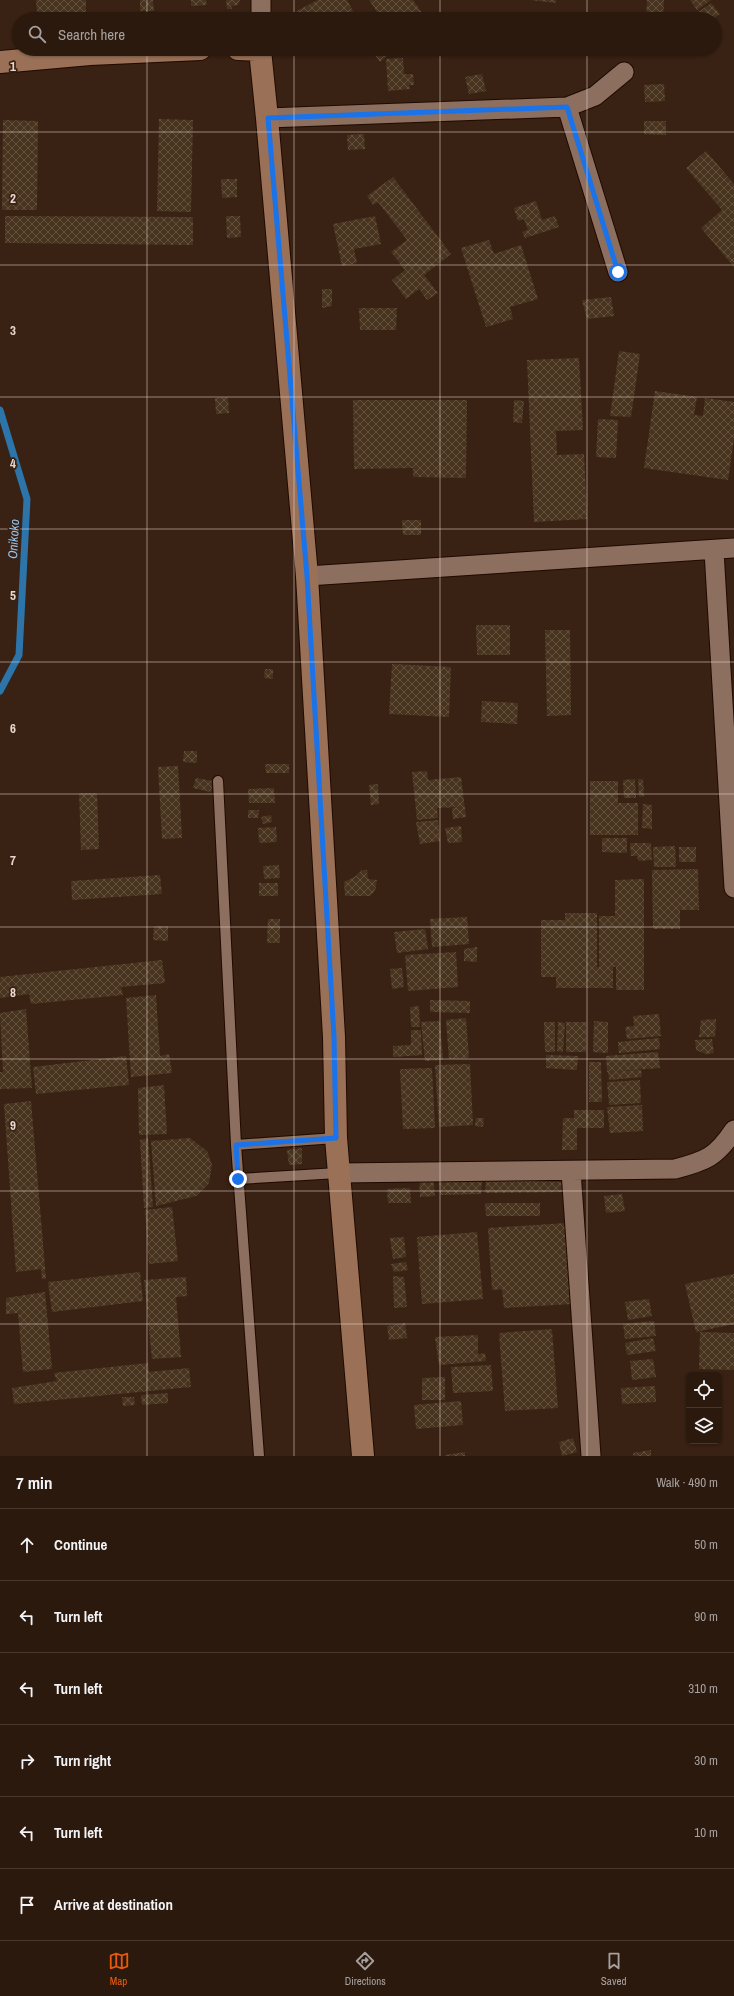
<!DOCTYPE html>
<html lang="en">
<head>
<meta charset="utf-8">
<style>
	body { margin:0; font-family:"Archivo Narrow",sans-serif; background:#332217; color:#f1f3f6 }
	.controls { position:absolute; right:12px; bottom:12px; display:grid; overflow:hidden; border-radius:6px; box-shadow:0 1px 3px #0004 }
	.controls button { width:36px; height:36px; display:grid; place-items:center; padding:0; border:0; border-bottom:1px solid #47382e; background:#2b190e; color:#f1f3f6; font:20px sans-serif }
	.stop { position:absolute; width:12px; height:12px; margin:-9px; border:3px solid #1a73e8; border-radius:50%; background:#fff }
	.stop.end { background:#1a73e8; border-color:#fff; box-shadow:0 1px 4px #0008 }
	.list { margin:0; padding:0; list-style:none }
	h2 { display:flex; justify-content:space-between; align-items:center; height:52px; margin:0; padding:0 16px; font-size:17px }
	h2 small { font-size:13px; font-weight:400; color:#a6a09e }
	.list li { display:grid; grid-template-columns:26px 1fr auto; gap:12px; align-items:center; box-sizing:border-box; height:72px; padding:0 16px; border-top:1px solid #47382e }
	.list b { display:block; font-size:15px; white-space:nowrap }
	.list em { font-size:13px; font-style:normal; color:#a6a09e }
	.icon { flex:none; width:22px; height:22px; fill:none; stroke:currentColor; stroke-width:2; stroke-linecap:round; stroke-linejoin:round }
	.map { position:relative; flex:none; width:734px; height:1456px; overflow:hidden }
	.search { position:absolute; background:#2b190e; box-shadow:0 1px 3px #0004; left:12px; right:12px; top:12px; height:44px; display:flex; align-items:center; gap:10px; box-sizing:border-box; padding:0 14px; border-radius:22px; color:#a6a09e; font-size:15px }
	.sheet { height:484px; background:#2b190e }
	nav { display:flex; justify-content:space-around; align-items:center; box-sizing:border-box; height:56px; border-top:1px solid #47382e; background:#2b190e; font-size:11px; color:#a6a09e }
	nav a { display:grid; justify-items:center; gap:2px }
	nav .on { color:#ea580c }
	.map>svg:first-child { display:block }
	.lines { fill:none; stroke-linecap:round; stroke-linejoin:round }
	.stream { stroke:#2c74a9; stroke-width:7 }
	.building { fill:url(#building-cross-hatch) }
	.lane-casing { stroke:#200a00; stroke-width:12 }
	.street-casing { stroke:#200a00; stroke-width:21 }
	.secondary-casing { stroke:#200a00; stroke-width:24 }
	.lane { stroke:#8c6f5f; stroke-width:10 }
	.street { stroke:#8c6f5f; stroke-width:19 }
	.secondary { stroke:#9a7056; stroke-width:22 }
	.route { stroke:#1a73e8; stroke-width:5 }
	.grid { fill:none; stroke:#e9d8cf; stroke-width:1; stroke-opacity:0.55 }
	.labels { text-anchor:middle; stroke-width:3.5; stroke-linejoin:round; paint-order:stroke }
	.water-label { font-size:13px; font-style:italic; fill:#90c5f0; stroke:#392113 }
	.grid-label { font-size:13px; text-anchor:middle; font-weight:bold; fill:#e9d8cf; stroke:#392113; stroke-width:3.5; stroke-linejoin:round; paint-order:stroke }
</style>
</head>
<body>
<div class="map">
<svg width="734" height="1456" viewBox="0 0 734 1456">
	<defs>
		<pattern id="building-cross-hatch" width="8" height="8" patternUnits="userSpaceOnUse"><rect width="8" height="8" fill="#48341e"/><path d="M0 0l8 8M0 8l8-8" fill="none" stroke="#62513e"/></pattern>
	</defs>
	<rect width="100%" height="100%" fill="#392113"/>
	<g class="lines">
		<path class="stream" d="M0 410 27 499 19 655 0 691"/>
	</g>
	<path class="building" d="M36 0H86V12H37Z
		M140 0H153L154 11H140Z
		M191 0H206L207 5 191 6Z
		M226 0H240L238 5 231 6 232 9H227Z
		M318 0H347L357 19H291L289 15Z
		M369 0H413L426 18 382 19Z
		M530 0H556V3Z
		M647 0H664L663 19H646Z
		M690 0H711L697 10Z
		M711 3 720 14 713 19H701L697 13Z
		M370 49H395L380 62Z
		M403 58 404 74H413L414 85H409L410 89 388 91 386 59Z
		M482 74 486 91 469 94 465 77Z
		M664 84 665 101 645 102 644 85Z
		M159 119 193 120 191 212 157 211Z
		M3 120 38 121 37 210H2Z
		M644 121H666V135L644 134Z
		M364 134 365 149 348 150 347 135Z
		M706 151 734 184V267L701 228 722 210 686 168Z
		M393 177 451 254 424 275 438 293 427 300 419 289 406 299 392 280 405 270 391 252 407 240 378 202 373 205 367 196Z
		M221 179H237V197L222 198Z
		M536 201 542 220 555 216 559 227 525 238 522 232 528 230 524 219 518 221 514 208Z
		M5 216 193 217V245L5 243Z
		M226 216H240L241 237 227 238Z
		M375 216 381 244 354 249 357 263 342 266 333 224Z
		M489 240 494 254 521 245 538 299 510 307 513 319 486 327 461 248Z
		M322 289H332V306L322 308Z
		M611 297 614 316 587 319 582 300Z
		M359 308H397L396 330H360Z
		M619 351 640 354 631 417 610 416Z
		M579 358 583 430 556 431 557 455 584 454 587 519 534 522 527 360Z
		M655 391 697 397 694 415 703 416 705 398 734 402V439L728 480 644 468Z
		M228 397 229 413 216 414 215 398Z
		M353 400H467L466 478 413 477V468L354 469Z
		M514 400 524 401 522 423 513 422Z
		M598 419 618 420 616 458 596 457Z
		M402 520H421V535H403Z
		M476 625H510V655H477Z
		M545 630H570L571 715 547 716Z
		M392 664 451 667 449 717 389 714Z
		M265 669H273V679L264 678Z
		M482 701 518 703 517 724 481 722Z
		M184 751H197V763L183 762Z
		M265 764H289V773H266Z
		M178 766 182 838 162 839 158 767Z
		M427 771 428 780 461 777 466 817 453 819 452 808 459 807 437 808 438 818 417 820 412 772Z
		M196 778 213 781 211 792 193 788Z
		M635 779 636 798H624L623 780Z
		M638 779H643L644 796 639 797Z
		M590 781H618V803H638V835H590Z
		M378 784 379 804 371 805 369 785Z
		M274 788 275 803H249L248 789Z
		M79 793H97L99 849 81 850Z
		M643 804 652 805V829L642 828Z
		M248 810H259L258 818H248Z
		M271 815 272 822 263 824 261 817Z
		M438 820 440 841 420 844 416 822Z
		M461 826 462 842 448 843 445 828Z
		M276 827 277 842 259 843 258 828Z
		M602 838H627V853L602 852Z
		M630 843H651L652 860 638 861 637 856H631Z
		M675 846 676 867H654L653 847Z
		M679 847H696V862H679Z
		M279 865 280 878 264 879 263 866Z
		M698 869 699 910H680V929H653L652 870Z
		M362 870H367L368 879 377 880 375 891 370 896H345L344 882 356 876Z
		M160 875 162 894 72 900 71 881Z
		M644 879V990H616V967H613V988H556V977H541V920H565V913H597V967H599V916H615V880Z
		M259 883H278V896H259Z
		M467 917 469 944 432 947 430 919Z
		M268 919H280V943H267Z
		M154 926H168V941L153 940Z
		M425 929 428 949 397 953 394 932Z
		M477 947V962L464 961V949Z
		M456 952 458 987 408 991 405 955Z
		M162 960 165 983 121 987 123 995 31 1004 29 994 0 998V977Z
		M402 968 404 987 392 989 390 969Z
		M156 995 160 1056 169 1054 172 1073 131 1077 126 998Z
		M430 1000 470 1001V1013L430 1012Z
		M419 1006 420 1027H411L410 1007Z
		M26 1009 32 1088 0 1089V1072H3L0 1013Z
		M659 1014 661 1036 627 1039 625 1027 634 1026 633 1016Z
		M466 1018 469 1058 449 1059 446 1020Z
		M716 1019 715 1037H699L701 1020Z
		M440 1021 443 1060 425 1061 421 1022Z
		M594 1021 608 1022V1053L593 1052Z
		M544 1022H555V1052H545Z
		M558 1022 565 1023 563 1052 557 1051Z
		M566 1022H586V1052H566Z
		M411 1030H421L422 1055 393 1057V1046L411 1045Z
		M659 1038 660 1049 619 1053 618 1042Z
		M712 1039 714 1053 706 1054 696 1050 695 1040Z
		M658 1052 660 1068 607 1072 606 1056Z
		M546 1055 578 1056 577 1070 546 1068Z
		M126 1056 129 1085 36 1094 33 1067Z
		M589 1062H601L602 1102H589Z
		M470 1064 473 1125 439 1127 435 1065Z
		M432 1068 435 1128 403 1129 400 1069Z
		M641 1070 642 1077 609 1080 608 1072Z
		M640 1080 641 1103 609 1105 607 1082Z
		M164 1085 167 1134 139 1135 138 1088Z
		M31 1101 46 1279H42L41 1269 16 1272 4 1104Z
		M642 1105 643 1131 610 1133 607 1107Z
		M574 1110H604V1128H577V1150H562L563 1118H574Z
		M476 1118H484L483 1127 475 1126Z
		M148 1138 153 1207 144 1208 140 1140Z
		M190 1138 207 1151 212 1165 209 1183 196 1196 156 1206 151 1141Z
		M302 1148V1164L289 1165 287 1150Z
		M419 1174H433L435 1196 420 1197Z
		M482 1179 481 1194 440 1195 439 1180Z
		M486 1180 562 1182 564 1192 485 1193Z
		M410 1188 411 1203H388L387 1189Z
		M622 1194 625 1211 606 1213 604 1196Z
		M485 1203H540V1216H486Z
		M172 1207 178 1261 149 1264 145 1210Z
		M566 1223 572 1304 504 1308 502 1289 492 1290 488 1228Z
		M477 1232 483 1299 422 1304 417 1237Z
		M404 1237 406 1257 393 1259 390 1238Z
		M406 1262 408 1270 394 1272 391 1264Z
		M140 1272 143 1301 52 1312 48 1282Z
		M734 1274V1324L696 1332 685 1284Z
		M393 1276 404 1277 407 1307 394 1308Z
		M186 1277 187 1296 176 1297 181 1357 152 1359 144 1280Z
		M45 1292 52 1369 23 1372 18 1313 6 1314V1298Z
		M649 1299 652 1316 628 1320 625 1302Z
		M654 1321 656 1336 625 1339 623 1324Z
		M405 1323 407 1338 389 1340 387 1326Z
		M552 1329 558 1408 505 1411 499 1333Z
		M700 1332 734 1333V1370L699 1369Z
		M478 1335V1354L485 1353 486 1361 439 1365 435 1337Z
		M653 1338 656 1351 627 1355 625 1343Z
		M653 1359 656 1377 632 1380 630 1361Z
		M148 1363 149 1372 189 1368 191 1387 14 1404 12 1388 57 1381 54 1373Z
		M491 1365 493 1391 453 1393 451 1367Z
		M445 1377V1400H422V1378Z
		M655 1386 656 1402 622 1404 621 1388Z
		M168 1393V1403L142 1405 141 1395Z
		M122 1397H134L135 1405 123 1406Z
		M461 1401 463 1425 416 1429 414 1405Z
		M573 1438 577 1452 562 1456 559 1442Z
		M651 1450V1456H633V1453Z
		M465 1452V1456H445V1455Z"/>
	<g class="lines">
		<defs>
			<path id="lane" d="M218 781 236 1145 259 1456
				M236 1145 336 1138
				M238 1179 338 1173"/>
			<path id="street" d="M261 19V0
				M567 107 618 272
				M267 118 567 107 595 96 624 72
				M714 551 734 888
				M307 576 734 548
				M571 1171 591 1456
				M338 1173 675 1169C706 1161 716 1157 734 1130"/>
			<path id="secondary" d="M238 49 260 50 267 118 307 576 334 1037 336 1138 363 1456
				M0 62 90 54 200 49"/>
		</defs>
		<use href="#lane" class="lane-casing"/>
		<use href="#street" class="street-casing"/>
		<use href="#secondary" class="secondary-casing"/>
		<use href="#lane" class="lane"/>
		<use href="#street" class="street"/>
		<use href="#secondary" class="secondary"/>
	</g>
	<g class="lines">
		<path class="route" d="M238 1179 236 1145 336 1138 334 1037 307 576 268 118 567 107 618 272"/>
	</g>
	<path class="grid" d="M147 0V19M294 0V19M440 0V19M587 0V19M147 49V1456M294 49V1456M440 49V1456M587 49V1456M0 132H734M0 265H734M0 397H734M0 529H734M0 662H734M0 794H734M0 927H734M0 1059H734M0 1191H734M0 1324H734"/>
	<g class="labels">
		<g class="water-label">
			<text transform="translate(13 539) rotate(-87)" y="5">Onikoko</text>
		</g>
	</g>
	<g class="grid-label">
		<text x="13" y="71">1</text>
		<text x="13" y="203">2</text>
		<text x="13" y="335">3</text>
		<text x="13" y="468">4</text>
		<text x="13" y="600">5</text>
		<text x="13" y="733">6</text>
		<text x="13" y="865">7</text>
		<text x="13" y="997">8</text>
		<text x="13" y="1130">9</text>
	</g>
</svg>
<div class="controls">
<button><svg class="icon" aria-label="locate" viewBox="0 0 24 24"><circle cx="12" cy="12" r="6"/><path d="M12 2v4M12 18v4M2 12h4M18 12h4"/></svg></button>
<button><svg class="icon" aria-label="layers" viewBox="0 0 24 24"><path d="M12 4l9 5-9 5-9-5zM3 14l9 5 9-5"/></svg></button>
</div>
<div class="stop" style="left:618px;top:272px"></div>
<div class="stop end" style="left:238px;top:1179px"></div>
<div class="search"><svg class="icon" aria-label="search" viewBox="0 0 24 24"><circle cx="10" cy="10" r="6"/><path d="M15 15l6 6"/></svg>Search here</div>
</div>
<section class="sheet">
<h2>7 min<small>Walk · 490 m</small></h2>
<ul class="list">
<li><svg class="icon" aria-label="ahead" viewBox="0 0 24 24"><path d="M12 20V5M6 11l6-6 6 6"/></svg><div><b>Continue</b></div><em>50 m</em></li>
<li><svg class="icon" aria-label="left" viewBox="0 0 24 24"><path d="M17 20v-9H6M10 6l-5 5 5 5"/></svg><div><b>Turn left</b></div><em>90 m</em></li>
<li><svg class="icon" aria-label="left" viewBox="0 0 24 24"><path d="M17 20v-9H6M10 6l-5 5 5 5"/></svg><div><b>Turn left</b></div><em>310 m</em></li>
<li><svg class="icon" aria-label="right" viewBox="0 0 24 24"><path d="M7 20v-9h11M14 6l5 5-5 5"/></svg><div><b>Turn right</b></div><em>30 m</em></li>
<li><svg class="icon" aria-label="left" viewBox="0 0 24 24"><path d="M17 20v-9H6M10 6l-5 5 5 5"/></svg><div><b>Turn left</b></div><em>10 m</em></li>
<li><svg class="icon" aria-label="arrive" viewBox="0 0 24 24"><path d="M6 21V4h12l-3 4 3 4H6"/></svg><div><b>Arrive at destination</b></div></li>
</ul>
</section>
<nav>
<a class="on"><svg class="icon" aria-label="map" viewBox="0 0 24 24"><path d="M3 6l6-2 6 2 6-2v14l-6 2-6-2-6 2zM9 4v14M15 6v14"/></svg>Map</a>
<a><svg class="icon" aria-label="directions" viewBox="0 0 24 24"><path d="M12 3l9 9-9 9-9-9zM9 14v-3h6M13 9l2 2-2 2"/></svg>Directions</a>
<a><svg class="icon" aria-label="saved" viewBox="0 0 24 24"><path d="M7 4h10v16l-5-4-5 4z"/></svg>Saved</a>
</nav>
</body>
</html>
